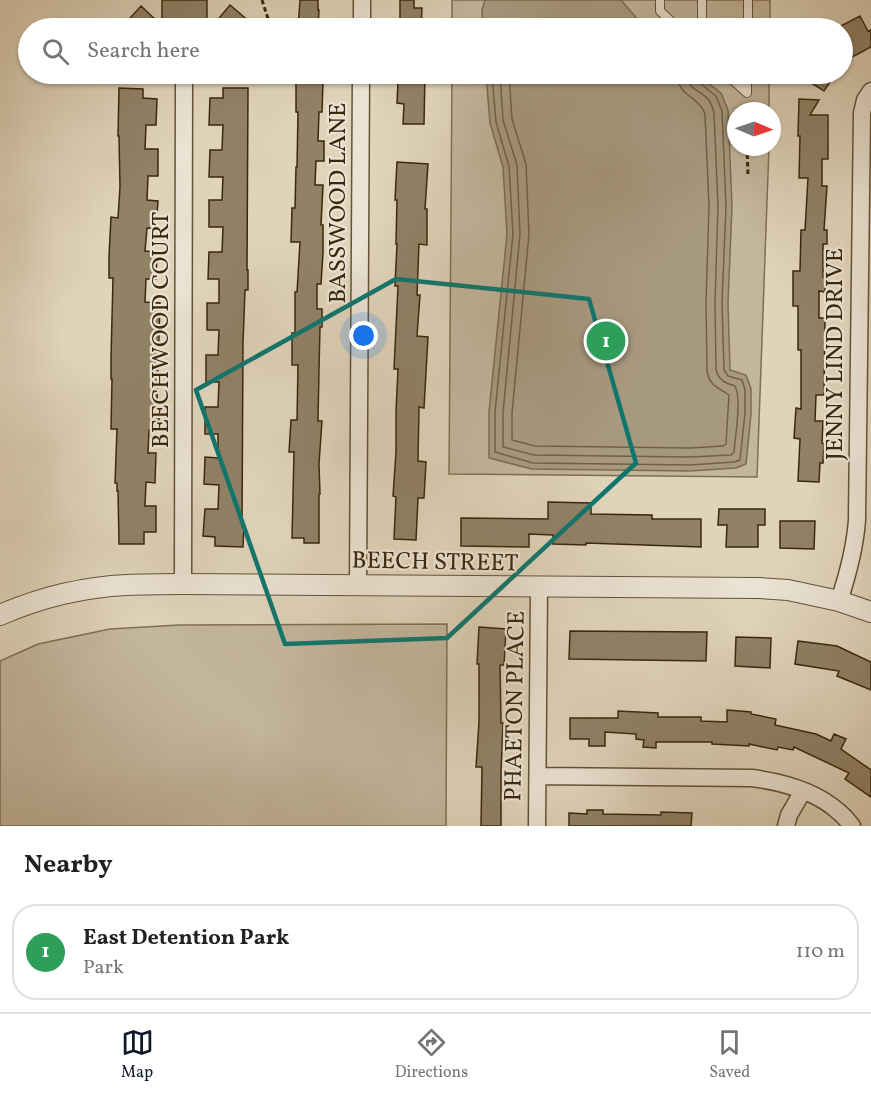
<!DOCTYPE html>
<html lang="en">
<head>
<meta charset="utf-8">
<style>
	body { margin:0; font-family:Vollkorn,serif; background:#f6f6f6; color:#202124 }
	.compass { position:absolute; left:727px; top:102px; width:54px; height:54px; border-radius:50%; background:#fff; box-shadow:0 2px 4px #0004; rotate:92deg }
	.you { position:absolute; left:364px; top:336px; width:21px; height:21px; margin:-15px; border:4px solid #fff; border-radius:50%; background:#1a73e8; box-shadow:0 0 0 9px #1a73e833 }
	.badge { display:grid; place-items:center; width:39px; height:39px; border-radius:50%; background:#111827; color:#fff; font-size:20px; font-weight:700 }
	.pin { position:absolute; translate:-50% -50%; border:3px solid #fff; box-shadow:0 2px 6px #0006 }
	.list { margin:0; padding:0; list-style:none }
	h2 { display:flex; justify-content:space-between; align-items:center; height:78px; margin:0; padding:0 24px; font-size:26px }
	h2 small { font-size:20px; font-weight:400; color:#757577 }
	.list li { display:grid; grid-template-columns:39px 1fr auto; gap:18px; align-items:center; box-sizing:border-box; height:96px; margin:0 12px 12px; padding:0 12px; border:2px solid #e0e0e0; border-radius:24px }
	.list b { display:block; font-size:22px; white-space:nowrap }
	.list p { margin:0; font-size:20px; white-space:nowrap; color:#757577 }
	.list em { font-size:20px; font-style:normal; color:#757577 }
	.icon { flex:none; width:33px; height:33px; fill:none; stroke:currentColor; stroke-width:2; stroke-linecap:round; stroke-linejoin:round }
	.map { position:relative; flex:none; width:871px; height:826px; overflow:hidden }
	.search { position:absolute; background:#fff; box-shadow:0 2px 4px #0004; left:18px; right:18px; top:18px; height:66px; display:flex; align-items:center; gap:15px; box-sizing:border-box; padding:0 21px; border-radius:33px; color:#757577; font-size:22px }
	.sheet { height:186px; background:#fff }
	nav { display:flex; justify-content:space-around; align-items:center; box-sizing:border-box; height:84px; border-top:2px solid #e0e0e0; background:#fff; font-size:16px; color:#757577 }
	nav a { display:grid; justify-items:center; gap:3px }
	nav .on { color:#111827 }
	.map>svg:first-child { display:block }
	.green { fill:#c3b69d; stroke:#7e6f55; stroke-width:1.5 }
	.water { fill:#a7997f; stroke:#7b6c51; stroke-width:1.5 }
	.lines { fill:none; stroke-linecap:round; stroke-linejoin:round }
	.shore { stroke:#706046; stroke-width:1.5 }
	.building { fill:#908167; stroke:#3a280d; stroke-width:1.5 }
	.service-casing { stroke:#635338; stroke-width:10 }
	.minor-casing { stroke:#635338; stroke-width:19 }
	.tertiary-casing { stroke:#635338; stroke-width:22 }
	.path { stroke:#3a280d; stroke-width:3; stroke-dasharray:4.5 3; stroke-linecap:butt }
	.service { stroke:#eae2d2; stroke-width:8 }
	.minor { stroke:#eae2d2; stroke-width:16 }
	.tertiary { stroke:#eae2d2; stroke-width:20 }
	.marked { fill:none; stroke:#0f766e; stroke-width:4.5; stroke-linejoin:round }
	.labels { text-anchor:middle; stroke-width:4.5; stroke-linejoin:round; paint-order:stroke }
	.street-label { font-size:24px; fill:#3a280d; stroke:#eae2d2 }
</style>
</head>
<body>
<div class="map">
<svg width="871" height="826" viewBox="0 0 871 826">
	<rect width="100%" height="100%" fill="#dfd3ba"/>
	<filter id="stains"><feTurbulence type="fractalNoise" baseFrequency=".00333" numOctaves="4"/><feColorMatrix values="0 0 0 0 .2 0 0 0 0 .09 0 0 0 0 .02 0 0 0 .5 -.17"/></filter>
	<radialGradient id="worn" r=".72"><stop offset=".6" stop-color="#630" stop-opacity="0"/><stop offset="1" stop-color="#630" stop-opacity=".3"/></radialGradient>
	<path class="green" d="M452 0H770V28H452Z
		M452 74H769V111H736V147H769L757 477 449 474Z
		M447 624 446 826H0V661L38 644 110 629 179 625Z"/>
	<path class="water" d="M485 0H621L645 28H483L482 10Z
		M486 74H696L721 93 728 110 732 206 728 303 730 370 746 375 751 389V414L746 464 736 468 690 471 532 469 489 458V412L507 234 503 167 490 123Z"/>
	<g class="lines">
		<path class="shore" d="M492 74 496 122 509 166 513 234 495 412V452L533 463 690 465 734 462 740 460 745 413V390L742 380 728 376 724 370 722 303 726 206 722 111 716 96 696 80 694 74
			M500 74 503 120 517 165 520 234 503 413V447L534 455 690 457 731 455 734 452C735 437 742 399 735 386 726 383 719 381 716 370L715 303 718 206 714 113C713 108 711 103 708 99 699 90 687 88 686 74
			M509 74 512 119 526 164 529 234 512 413V440L535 446 690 448 723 446 726 444 729 395C718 387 710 387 707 371L706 303 709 206 705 114C699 96 678 97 677 74"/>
	</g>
	<path class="building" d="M162 0H207V23H162Z
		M300 0H318V10H319L318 28H298Z
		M400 0H414V8H422L421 28H400Z
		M230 5 257 28H215L220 23H215Z
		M141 6 158 22 152 28H121Z
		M860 16 868 31 871 30V47L843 62V28H840L839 27Z
		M401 74H425L424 124H403L404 104 397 103 398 82H400Z
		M797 74H835L824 91Z
		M296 82H323L322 112H319L318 141H324V161H316L315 185H323L321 225H323V253L321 284H317V309H322V327H320L319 370 318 421H322L319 464 320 494H319V543H304V538H292L294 452H289L291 420H297L298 365H292V333H295V292H297L300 242H291L292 208H295L296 167H297L298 112H296Z
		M119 88 143 89V98L157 99 156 125H146L145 149H158V176H148L147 200 158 201 156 229 147 228 145 251 157 252 156 279H146L145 302 160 303 157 402H159V430H149L148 453H156L155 483 146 482 145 506H156V532H144V544H119L118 491H117V483H115L117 429H111L112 379H111V358L113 278H109V257L111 217 118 218 120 187 119 136H118Z
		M223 88H248L247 270H248V290H245L243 343 242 526H244L243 547 215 546V537L203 536 205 509H218L219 485 204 484 205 457 218 458V434H205V407H218L219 382H206V355H218L219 330H207V303H219V279H208L209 252H222L223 227H209V200H222L223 177H209L210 150H222L223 125H209L210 98H223Z
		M799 99 819 100 810 115H828V159H822V186H827L824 230H827V244H823V277H825V292L819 291V318H825L824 395H816L815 421H823L822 443 824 444 823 463H820L819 482 798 481 800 439 794 438 796 408 801 409V350H798V306H793V271H800L801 230H805L808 178H799L800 136H798Z
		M397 162 428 164 425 209H427V245L419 244 417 295H420L417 336 428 337 424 408 419 407 418 461 426 462 424 498H418L416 540 394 539 396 497 393 496 396 452V411L398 369H394L398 286H395L397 244H396L397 200H395Z
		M548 502 591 503V514L652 515V519H701V547L586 543V545L553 544V535L529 534V547L461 546V518L548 519Z
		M719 509H765V525H758V547H726L727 525H718Z
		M780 521H815L814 549 780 548Z
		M479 627 506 629 504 665H500L501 723H503L501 773V826H481L482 767H476L479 722V664H477Z
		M570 631 707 632 706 661 569 659Z
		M736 637 771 638 770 668 735 666Z
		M798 641 837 646 871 662V690L837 676 839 671 795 664Z
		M727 710 751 712V714L776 719 775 725 816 734 831 741 834 734 846 739 841 749 871 770V797L845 779 849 773 794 747 793 750 778 747 777 750 749 744V746L712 744V742H656V748L643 747 644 740 636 739V734L605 732V746H589V739H570V718H618V711L658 713V717H701V721L727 722Z
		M587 810H603V814L661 815V812L692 813 691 826H569V813L587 814Z"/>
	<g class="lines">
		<defs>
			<path id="service" d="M660 0V11L678 28
				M702 0V28
				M748 28V0
				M726 74 747 93V74"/>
			<path id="minor" d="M362 28V0
				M183 584 184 77
				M358 585 361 74
				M839 601C848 574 855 548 857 520L862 113 865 100 871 91
				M538 776 752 778C782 782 816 791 839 812 844 816 848 821 852 826
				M537 826 539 587
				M786 826 789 815 803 791"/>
			<path id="tertiary" d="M0 615C39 598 84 587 127 585 146 584 164 584 183 584L759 588 788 590 839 601 871 612"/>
		</defs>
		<use href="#service" class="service-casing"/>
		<use href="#minor" class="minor-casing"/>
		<use href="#tertiary" class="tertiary-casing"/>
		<path class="path" d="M262 0 271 28
			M199 76 240 75 251 74
			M747 147 748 175"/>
		<use href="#service" class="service"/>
		<use href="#minor" class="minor"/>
		<use href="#tertiary" class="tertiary"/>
	</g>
	<path class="marked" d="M396 279 589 299 636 463 447 638 285 644 196 390Z"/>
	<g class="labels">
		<g class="street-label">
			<text transform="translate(337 203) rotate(-90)" y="8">BASSWOOD LANE</text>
			<text transform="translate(160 330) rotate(-90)" y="8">BEECHWOOD COURT</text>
			<text transform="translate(834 354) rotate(-90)" y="8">JENNY LIND DRIVE</text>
			<text transform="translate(435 561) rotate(1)" y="8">BEECH STREET</text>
			<text transform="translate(514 706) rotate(-89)" y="8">PHAETON PLACE</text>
		</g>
	</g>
	<rect width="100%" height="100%" filter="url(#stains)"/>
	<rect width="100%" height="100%" fill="url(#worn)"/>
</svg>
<svg class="compass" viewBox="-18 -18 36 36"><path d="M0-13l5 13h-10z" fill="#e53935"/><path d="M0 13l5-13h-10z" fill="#757577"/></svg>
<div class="you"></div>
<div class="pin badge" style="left:606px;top:341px;background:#2e9e5b">1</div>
<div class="search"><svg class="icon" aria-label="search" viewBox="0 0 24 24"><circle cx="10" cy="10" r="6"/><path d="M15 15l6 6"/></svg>Search here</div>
</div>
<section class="sheet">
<h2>Nearby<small></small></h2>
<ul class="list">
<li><span class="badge" style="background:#2e9e5b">1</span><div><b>East Detention Park</b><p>Park</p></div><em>110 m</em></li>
</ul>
</section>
<nav>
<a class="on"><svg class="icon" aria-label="map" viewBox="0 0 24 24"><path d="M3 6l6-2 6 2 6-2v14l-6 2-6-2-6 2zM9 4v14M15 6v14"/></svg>Map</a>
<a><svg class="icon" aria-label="directions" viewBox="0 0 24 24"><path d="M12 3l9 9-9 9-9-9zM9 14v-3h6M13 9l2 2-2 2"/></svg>Directions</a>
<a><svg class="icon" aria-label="saved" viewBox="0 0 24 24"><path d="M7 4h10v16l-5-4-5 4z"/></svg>Saved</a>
</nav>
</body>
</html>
